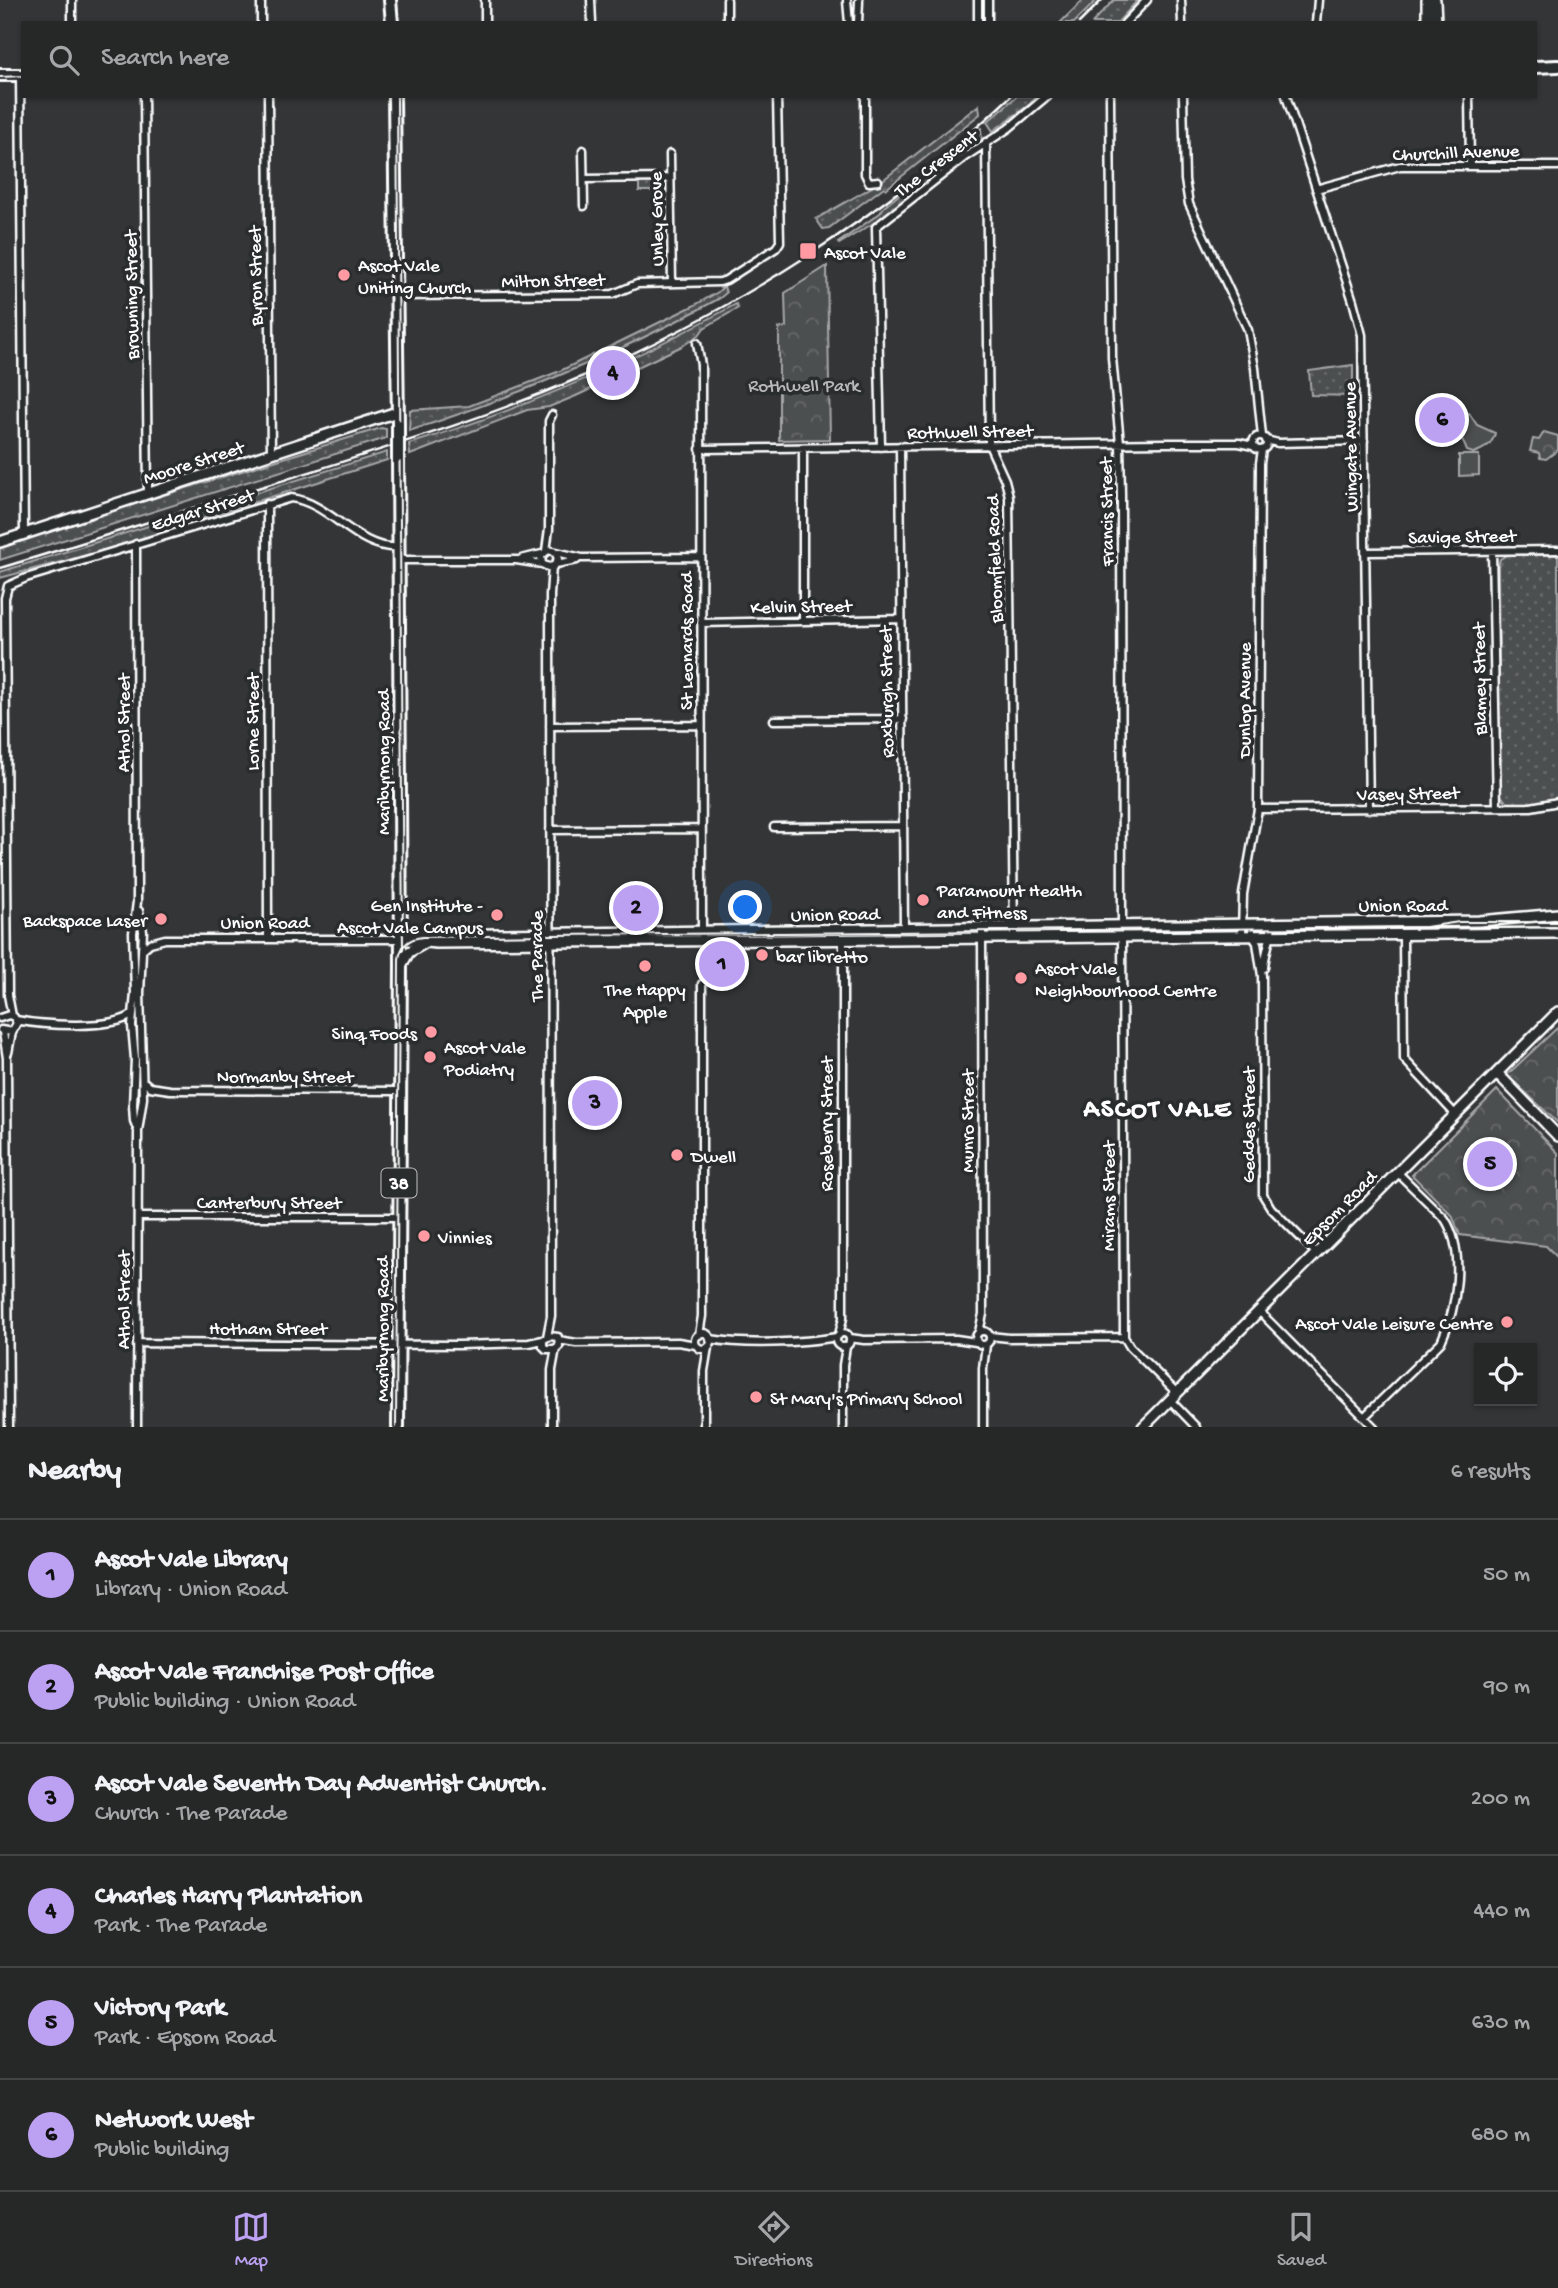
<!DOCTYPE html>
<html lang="en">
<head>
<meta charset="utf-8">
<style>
	body { margin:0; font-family:"Gochi Hand",sans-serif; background:#323434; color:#f1f3f6 }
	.controls { position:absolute; right:21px; bottom:21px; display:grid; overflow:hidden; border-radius:0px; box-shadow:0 2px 5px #0004 }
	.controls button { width:63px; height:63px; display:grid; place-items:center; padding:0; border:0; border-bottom:2px solid #424445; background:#262828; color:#f1f3f6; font:35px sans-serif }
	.you { position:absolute; left:746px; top:908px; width:24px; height:24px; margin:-18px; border:5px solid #fff; border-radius:50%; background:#1a73e8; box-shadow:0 0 0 10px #1a73e833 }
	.badge { display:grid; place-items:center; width:46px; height:46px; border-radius:50%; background:#bca0f2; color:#111; font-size:23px; font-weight:700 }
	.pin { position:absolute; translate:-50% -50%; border:4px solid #fff; box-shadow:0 2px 7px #0006 }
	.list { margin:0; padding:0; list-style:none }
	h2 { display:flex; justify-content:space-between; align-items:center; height:91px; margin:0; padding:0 28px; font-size:30px }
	h2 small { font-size:23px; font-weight:400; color:#a4a6a8 }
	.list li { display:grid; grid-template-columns:46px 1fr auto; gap:21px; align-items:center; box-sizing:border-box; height:112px; padding:0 28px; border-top:2px solid #424445 }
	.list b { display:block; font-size:26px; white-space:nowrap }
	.list p { margin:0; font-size:23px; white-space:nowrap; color:#a4a6a8 }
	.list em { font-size:23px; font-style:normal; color:#a4a6a8 }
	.icon { flex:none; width:38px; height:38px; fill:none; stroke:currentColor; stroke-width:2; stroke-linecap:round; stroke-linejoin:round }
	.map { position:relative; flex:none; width:1558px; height:1427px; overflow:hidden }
	.search { position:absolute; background:#262828; box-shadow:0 2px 5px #0004; left:21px; right:21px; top:21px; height:77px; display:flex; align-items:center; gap:18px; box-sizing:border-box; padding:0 24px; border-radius:0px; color:#a4a6a8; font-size:26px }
	.sheet { height:763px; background:#262828 }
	nav { display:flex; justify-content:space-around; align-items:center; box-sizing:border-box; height:98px; border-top:2px solid #424445; background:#262828; font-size:19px; color:#a4a6a8 }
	nav a { display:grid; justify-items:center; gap:4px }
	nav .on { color:#bca0f2 }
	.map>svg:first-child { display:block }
	.grass { fill:url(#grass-dots); stroke:#a6a7a8; stroke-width:2 }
	.forest { fill:url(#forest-crowns); stroke:#a6a7a8; stroke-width:2 }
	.pitch { fill:#4c4f50; stroke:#a6a7a8; stroke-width:2 }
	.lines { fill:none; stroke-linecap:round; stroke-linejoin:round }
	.street-casing { stroke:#fff; stroke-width:11 }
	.secondary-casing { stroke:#fff; stroke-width:14 }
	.primary-casing { stroke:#fff; stroke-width:16 }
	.street { stroke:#2a2d2e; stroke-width:6 }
	.secondary { stroke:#2a2d2e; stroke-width:9 }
	.primary { stroke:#2a2d2e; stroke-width:10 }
	.tram { stroke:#fff; stroke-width:2 }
	.rail { stroke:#fff; stroke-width:2.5 }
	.primary-bridge-casing { stroke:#fff; stroke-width:16; stroke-linecap:butt }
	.primary-bridge { stroke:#2a2d2e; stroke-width:10 }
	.poi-dot { fill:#ff9aa2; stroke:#2a2d2e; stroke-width:2.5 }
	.labels { text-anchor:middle; stroke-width:7; stroke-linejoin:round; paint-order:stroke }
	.shield { fill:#2a2d2e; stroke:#bfc0c0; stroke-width:2 }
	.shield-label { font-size:18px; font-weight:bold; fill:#fff }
	.street-label { font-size:19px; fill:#fff; stroke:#2a2d2e }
	.poi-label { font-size:19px; fill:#fff; stroke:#2a2d2e; text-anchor:start }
	.park-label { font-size:19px; fill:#b7b9b9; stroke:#2a2d2e }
	.district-label { font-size:26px; font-weight:bold; letter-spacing:2px; fill:#fff; stroke:#2a2d2e }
</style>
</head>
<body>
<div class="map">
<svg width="1558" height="1427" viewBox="0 0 1558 1427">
	<defs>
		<pattern id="grass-dots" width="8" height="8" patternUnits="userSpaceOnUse" patternTransform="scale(1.75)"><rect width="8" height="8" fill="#4c4f50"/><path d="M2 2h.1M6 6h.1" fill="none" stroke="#67696a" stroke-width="1.8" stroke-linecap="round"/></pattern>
		<pattern id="forest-crowns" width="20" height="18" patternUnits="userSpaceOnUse" patternTransform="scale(1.75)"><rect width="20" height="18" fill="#4c4f50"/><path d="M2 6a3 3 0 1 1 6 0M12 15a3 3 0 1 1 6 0" fill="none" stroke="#67696a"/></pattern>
	</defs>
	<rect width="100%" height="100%" fill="#333536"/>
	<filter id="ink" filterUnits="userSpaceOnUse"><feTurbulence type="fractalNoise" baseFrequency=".0143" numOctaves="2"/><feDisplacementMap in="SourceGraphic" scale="14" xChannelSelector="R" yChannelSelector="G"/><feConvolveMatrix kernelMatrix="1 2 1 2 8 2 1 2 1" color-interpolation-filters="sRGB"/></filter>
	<g filter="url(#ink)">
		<path class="grass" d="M1083 0H1097L1074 23H1060Z
			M1114 0H1138L1117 23H1092Z
			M1017 96H1036L1030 104 993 131 987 122Z
			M979 105 980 114 886 189 884 187 829 228 823 229 816 219 879 183Z
			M981 128 982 139 877 221 839 244 838 243 880 213 884 207Z
			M639 182H661V191H639Z
			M724 286 726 293 720 298C620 353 517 396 409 431L410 410 469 406 560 371 693 306 718 292Z
			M736 304 738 308 704 328 699 335 682 346 576 396 549 407 527 410 410 455 409 444C524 409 632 362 736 304Z
			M1353 365V396L1311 395 1309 371Z
			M381 428 386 429V438L0 560V548L86 519Z
			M387 452V460L98 552 0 578V572Z
			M1507 555H1558V798L1536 804 1507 803 1500 794 1498 567 1500 559Z"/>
		<path class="forest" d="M827 266 830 439 779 440V328L786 327 785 293Z
			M1544 432 1558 436V450L1546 459 1540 458 1539 453 1530 451 1533 439 1539 440Z
			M1558 1027V1123L1507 1075Z
			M1497 1090 1558 1153V1258L1546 1246 1460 1235 1452 1215 1412 1175Z"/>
		<path class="pitch" d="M1458 412 1469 413 1477 425 1495 433C1493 444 1483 450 1473 453L1467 451 1452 415Z
			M1459 455H1479V475L1459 476Z"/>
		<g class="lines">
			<defs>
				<path id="street" d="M72 0V23
					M261 0V23
					M485 0V23
					M591 0 592 23
					M1181 0 1182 23
					M847 1 849 23
					M727 23V0
					M858 23 859 1
					M978 23V0
					M988 23V0
					M1125 23 1147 0
					M1316 23 1318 0
					M20 75 24 534
					M144 96 148 494
					M268 96 271 454
					M865 96V174L869 182 878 181
					M1110 96 1112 358 1120 443 1121 495 1122 926
					M1183 96 1185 180 1189 204 1248 330 1255 368 1262 436
					M1286 96 1353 301 1362 335 1369 809
					M1469 96 1470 165
					M986 142 989 445 1005 480 1009 496 1014 937
					M583 150 584 206
					M670 154 672 283
					M584 179 670 178
					M1316 189 1400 166H1558
					M396 296 613 294 637 284 720 282 726 280 776 248 780 242 777 96
					M697 343 701 365 702 935
					M1253 443a7 7 0 1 1 14 0a7 7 0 1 1-14 0Z
					M1266 440 1278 443 1364 441
					M900 446 904 930
					M881 447 876 227 965 157 1009 128 1047 96
					M803 448V620
					M700 449 1163 443H1239L1253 446
					M267 504 268 939
					M136 544 137 902 133 933 135 993 132 1026 135 1059 133 1105 134 1121 138 1131
					M546 551 549 529V421L552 415
					M1492 551 1497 807
					M1366 552 1558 550
					M556 554 558 559 554 566 548 567 542 564 541 556 548 550 582 558 701 557
					M521 559 542 554
					M398 560H516L542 564
					M556 564 577 560
					M8 586 5 598 8 995 12 1016
					M8 586 26 578 291 498C331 503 357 550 398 547
					M701 623 901 619
					M774 720 903 719
					M550 726 701 725
					M1258 809 1531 807 1558 802
					M774 827 903 826
					M550 830 701 829
					M1252 923V935L1257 943 1262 976 1263 1195 1271 1208 1316 1253
					M1403 934 1404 1059 1455 1114
					M1242 935 1243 894 1258 809 1260 463 1262 450
					M1122 936 1124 1337 1130 1347 1177 1393
					M143 949 150 943 165 939H400
					M1264 968C1265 952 1272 937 1272 923
					M0 1018 9 1015 14 1017 17 1023 12 1032 1 1030
					M16 1020C41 1025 114 1030 133 1014
					M3 1032 7 1058 9 1427
					M8 1053 12 1032
					M143 1081 150 1087 170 1090 400 1091
					M138 1217H399
					M1259 1311 1374 1427
					M976 1338a7 7 0 1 1 14 0a7 7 0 1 1-14 0Z
					M979 1332 983 1314 982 929
					M836 1340a7 7 0 1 1 14 0a7 7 0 1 1-14 0Z
					M695 1341a8 8 0 1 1 16 0a8 8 0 1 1-16 0Z
					M699 1335 702 1316V984
					M839 1335 843 1318V939
					M990 1336 1009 1338 1124 1337
					M547 1337 551 1316 550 595 552 567
					M850 1338 864 1340 956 1339 976 1342
					M710 1339C745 1345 802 1343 837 1337
					M559 1340 576 1343 678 1342 696 1345
					M137 1343 459 1345 529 1343 543 1340 549 1336 558 1337 559 1346 555 1349H546L543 1346V1340
					M1170 1400 1196 1427
					M1364 1417 1441 1342C1457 1308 1466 1252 1445 1219L1397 1172
					M137 1427 138 1131 143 1098 140 993 143 931 139 911
					M552 1427V1370L556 1348
					M704 1427V1371L708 1347
					M843 1427V1365L846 1347
					M983 1427V1368L986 1345"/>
				<path id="secondary" d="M1427 0V23
					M1435 0 1436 23
					M0 542 397 412
					M400 939 422 935 1479 921 1558 914
					M408 940 436 943 1558 933
					M402 964 409 952 423 944
					M1497 1073 1558 1136
					M1143 1427 1558 1012"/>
				<path id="primary" d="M390 0 392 23
					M1535 67 1558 66
					M0 75H23
					M394 96 398 425
					M398 457 401 964 398 1427"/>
			</defs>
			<use href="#street" class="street-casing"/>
			<use href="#secondary" class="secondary-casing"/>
			<use href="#primary" class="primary-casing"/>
			<use href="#street" class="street"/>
			<use href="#secondary" class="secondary"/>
			<use href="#primary" class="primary"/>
			<path class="tram" d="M0 77 23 76
				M397 96 403 951
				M396 1427 399 959C401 945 409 938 423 937L550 935 1426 927 1459 922H1558"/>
			<path class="rail" d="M1079 23 1102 0
				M0 568C94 540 187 509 281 481 382 449 484 419 581 377 738 309 887 214 1011 96"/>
			<defs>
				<path id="primary-bridge" d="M398 425V457"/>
			</defs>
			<use href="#primary-bridge" class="primary-bridge-casing"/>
			<use href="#primary-bridge" class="primary-bridge"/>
		</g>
	</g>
	<g class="poi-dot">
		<rect x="799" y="242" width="18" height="18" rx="3.5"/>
		<circle cx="344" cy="275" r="7"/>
		<circle cx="923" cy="900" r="7"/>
		<circle cx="497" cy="915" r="7"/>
		<circle cx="161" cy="919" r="7"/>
		<circle cx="762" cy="955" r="7"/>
		<circle cx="645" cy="966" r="7"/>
		<circle cx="1021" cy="978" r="7"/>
		<circle cx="431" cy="1032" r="7"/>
		<circle cx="430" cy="1057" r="7"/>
		<circle cx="677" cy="1155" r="7"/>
		<circle cx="424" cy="1236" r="7"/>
		<circle cx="1507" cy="1322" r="7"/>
		<circle cx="756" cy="1397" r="7"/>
	</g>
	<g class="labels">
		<rect class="shield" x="381.5" y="1168.5" width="35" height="29" rx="5"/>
		<g class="shield-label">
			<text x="399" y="1189">38</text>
		</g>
		<g class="street-label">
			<text transform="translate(1456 151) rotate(-2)" y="7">Churchill Avenue</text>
			<text transform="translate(935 162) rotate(-37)" y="7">The Crescent</text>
			<text transform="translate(655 219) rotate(-91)" y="7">Unley Grove</text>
			<text transform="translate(254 276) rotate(-91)" y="7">Byron Street</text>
			<text transform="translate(553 279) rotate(-1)" y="7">Milton Street</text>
			<text transform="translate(130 295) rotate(-91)" y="7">Browning Street</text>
			<text transform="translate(970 430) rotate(-1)" y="7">Rothwell Street</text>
			<text transform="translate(1349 447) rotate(-91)" y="7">Wingate Avenue</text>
			<text transform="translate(193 461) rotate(-18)" y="7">Moore Street</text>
			<text transform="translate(202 508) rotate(-17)" y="7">Edgar Street</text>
			<text transform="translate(1105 512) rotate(-91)" y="7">Francis Street</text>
			<text transform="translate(1462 535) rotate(-1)" y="7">Savige Street</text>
			<text transform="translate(993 559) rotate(-92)" y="7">Bloomfield Road</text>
			<text transform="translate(801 605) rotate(-1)" y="7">Kelvin Street</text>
			<text transform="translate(685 641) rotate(-90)" y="7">St Leonards Road</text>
			<text transform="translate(1478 679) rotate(-91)" y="7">Blamey Street</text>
			<text transform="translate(885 692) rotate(-91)" y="7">Roxburgh Street</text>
			<text transform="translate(1243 700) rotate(-90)" y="7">Dunlop Avenue</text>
			<text transform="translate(251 722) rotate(-90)" y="7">Lorne Street</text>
			<text transform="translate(122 723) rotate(-90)" y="7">Athol Street</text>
			<text transform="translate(382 762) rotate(-90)" y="7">Maribyrnong Road</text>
			<text transform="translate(1408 792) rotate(-1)" y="7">Vasey Street</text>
			<text x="1403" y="911">Union Road</text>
			<text transform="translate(835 913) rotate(-1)" y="7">Union Road</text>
			<text x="265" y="928">Union Road</text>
			<text transform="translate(535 956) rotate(-90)" y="7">The Parade</text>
			<text x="285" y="1082">Normanby Street</text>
			<text transform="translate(966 1121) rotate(-90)" y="7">Munro Street</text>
			<text transform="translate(825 1124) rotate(-90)" y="7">Roseberry Street</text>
			<text transform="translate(1247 1125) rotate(-90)" y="7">Geddes Street</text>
			<text transform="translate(1107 1196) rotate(-90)" y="7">Mirams Street</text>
			<text x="269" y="1208">Canterbury Street</text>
			<text transform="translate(1338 1207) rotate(-45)" y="7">Epsom Road</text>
			<text transform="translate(122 1300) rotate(-90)" y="7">Athol Street</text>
			<text x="268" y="1334">Hotham Street</text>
			<text transform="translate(381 1329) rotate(-90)" y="7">Maribyrnong Road</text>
		</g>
		<g class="poi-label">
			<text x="824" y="258">Ascot Vale</text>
			<text x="358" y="271">Ascot Vale<tspan x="358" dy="22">Uniting Church</tspan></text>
			<text x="937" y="896">Paramount Health<tspan x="937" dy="22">and Fitness</tspan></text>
			<text x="483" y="911" text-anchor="end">Gen Institute -<tspan x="483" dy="22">Ascot Vale Campus</tspan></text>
			<text x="147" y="926" text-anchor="end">Backspace Laser</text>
			<text x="776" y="962">bar libretto</text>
			<text x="1035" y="974">Ascot Vale<tspan x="1035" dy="22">Neighbourhood Centre</tspan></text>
			<text x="645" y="995" text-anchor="middle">The Happy<tspan x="645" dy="22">Apple</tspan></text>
			<text x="417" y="1039" text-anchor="end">Sinq Foods</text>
			<text x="444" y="1053">Ascot Vale<tspan x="444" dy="22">Podiatry</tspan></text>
			<text x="691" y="1162">Dwell</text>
			<text x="438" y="1243">Vinnies</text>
			<text x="1493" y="1329" text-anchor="end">Ascot Vale Leisure Centre</text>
			<text x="770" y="1404">St Mary's Primary School</text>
		</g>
		<g class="park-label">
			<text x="804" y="391">Rothwell Park</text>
		</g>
		<g class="district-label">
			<text x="1158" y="1116">ASCOT VALE</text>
		</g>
	</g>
</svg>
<div class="controls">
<button><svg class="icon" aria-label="locate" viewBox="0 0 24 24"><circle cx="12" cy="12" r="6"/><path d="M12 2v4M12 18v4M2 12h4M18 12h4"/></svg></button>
</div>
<div class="you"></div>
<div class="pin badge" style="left:722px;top:964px">1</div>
<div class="pin badge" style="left:636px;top:908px">2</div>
<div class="pin badge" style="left:595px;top:1103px">3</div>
<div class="pin badge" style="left:613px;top:373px">4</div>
<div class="pin badge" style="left:1490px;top:1164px">5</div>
<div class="pin badge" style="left:1442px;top:420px">6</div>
<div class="search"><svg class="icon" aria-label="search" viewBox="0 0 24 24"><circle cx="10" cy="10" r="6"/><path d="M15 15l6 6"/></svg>Search here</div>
</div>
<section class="sheet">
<h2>Nearby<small>6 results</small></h2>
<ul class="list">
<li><span class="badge">1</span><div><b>Ascot Vale Library</b><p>Library · Union Road</p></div><em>50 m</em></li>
<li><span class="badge">2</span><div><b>Ascot Vale Franchise Post Office</b><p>Public building · Union Road</p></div><em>90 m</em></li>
<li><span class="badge">3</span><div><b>Ascot Vale Seventh Day Adventist Church.</b><p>Church · The Parade</p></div><em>200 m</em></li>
<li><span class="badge">4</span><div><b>Charles Harry Plantation</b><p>Park · The Parade</p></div><em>440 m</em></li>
<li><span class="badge">5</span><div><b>Victory Park</b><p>Park · Epsom Road</p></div><em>630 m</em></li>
<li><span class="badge">6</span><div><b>Network West</b><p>Public building</p></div><em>680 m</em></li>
</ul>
</section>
<nav>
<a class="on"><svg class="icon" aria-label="map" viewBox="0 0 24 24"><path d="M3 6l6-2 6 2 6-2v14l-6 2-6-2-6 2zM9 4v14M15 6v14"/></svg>Map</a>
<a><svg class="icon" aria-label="directions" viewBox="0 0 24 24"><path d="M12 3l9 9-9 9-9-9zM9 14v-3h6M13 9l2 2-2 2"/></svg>Directions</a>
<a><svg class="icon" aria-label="saved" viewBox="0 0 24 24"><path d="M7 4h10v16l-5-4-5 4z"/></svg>Saved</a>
</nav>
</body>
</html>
